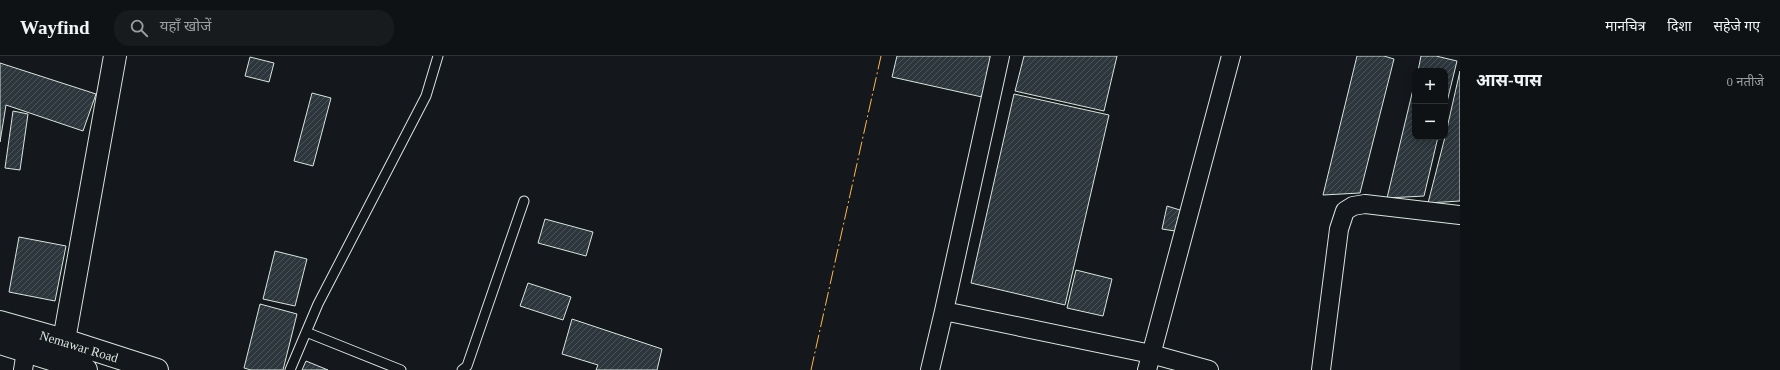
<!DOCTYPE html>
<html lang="hi">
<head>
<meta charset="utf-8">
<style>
	body { margin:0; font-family:"Times New Roman","Noto Sans Devanagari",serif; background:#181b1e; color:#f1f3f6 }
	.controls { position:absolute; right:12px; top:12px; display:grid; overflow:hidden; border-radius:8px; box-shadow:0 2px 10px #0003 }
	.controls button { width:36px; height:36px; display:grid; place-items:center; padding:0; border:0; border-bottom:1px solid #2f3234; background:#0f1215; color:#f1f3f6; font:20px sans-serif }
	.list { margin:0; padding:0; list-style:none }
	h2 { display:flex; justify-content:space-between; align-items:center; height:52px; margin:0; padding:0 16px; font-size:17px }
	h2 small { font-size:13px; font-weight:400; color:#9b9ea0 }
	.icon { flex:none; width:22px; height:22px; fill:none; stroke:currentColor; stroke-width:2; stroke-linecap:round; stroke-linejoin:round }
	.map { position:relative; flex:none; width:1460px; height:314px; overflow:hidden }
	header { display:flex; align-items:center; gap:24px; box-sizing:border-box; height:56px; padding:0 20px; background:#0f1215; border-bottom:1px solid #2f3234 }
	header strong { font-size:19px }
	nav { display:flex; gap:22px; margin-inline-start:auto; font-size:14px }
	.search { width:280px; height:36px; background:#181b1e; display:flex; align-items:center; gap:10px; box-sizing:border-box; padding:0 14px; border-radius:16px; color:#9b9ea0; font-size:15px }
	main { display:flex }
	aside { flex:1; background:#0f1215 }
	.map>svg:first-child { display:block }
	.building { fill:url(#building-hatch); stroke:#d8e6dc }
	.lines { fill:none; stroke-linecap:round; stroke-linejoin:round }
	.lane-casing { stroke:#d8e6dc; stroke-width:11 }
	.street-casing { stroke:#d8e6dc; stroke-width:20 }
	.secondary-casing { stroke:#d8e6dc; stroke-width:24 }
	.highway-casing { stroke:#d8e6dc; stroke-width:24 }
	.lane { stroke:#14181c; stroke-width:9 }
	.street { stroke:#14181c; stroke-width:18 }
	.secondary { stroke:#14181c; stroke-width:22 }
	.highway { stroke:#14181c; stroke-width:22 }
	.power { stroke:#ffb74d; stroke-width:1; stroke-dasharray:14 3 2 3; stroke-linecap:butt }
	.labels { text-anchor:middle; stroke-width:3; stroke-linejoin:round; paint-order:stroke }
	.street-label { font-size:13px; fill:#d8e6dc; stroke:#14181c }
</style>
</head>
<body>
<header>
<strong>Wayfind</strong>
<div class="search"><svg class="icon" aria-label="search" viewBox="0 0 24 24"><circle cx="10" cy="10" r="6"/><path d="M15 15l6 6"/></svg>यहाँ खोजें</div>
<nav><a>मानचित्र</a><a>दिशा</a><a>सहेजे गए</a></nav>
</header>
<main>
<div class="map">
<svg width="1460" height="314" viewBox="0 0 1460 314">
	<defs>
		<pattern id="building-hatch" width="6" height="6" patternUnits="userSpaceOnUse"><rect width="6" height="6" fill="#2c363c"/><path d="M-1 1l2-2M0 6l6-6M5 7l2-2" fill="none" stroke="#4a5358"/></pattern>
	</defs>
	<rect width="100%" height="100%" fill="#14181c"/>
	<path class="building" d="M897 0H991L982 41 892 21Z
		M1024 0H1117L1104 55 1015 35Z
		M1357 0H1384L1394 3 1360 137 1323 139Z
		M1421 0H1436L1457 5 1445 54V15H1418Z
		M250 1 274 7 269 26 245 20Z
		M0 7 96 38 83 75 6 49 0 86Z
		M1460 15V145L1428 147 1445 81Z
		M1415 25V81H1438L1424 140 1387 142Z
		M312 37 331 42 313 110 294 105Z
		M1014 38 1109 59 1065 249 971 227Z
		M13 55 28 58 20 114 5 112Z
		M1167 150 1180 154 1175 175 1162 173Z
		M545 163 593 176 586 200 538 187Z
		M19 181 66 190 55 245 9 236Z
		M275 195 307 203 295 250 263 243Z
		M1076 214 1112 223 1103 260 1067 252Z
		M528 227 571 241 563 264 520 250Z
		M260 248 297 258 283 314H251L244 312Z
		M572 263 662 293 657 314H596L598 309 562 298Z
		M306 305 328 314H302Z"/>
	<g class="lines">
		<defs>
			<path id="lane" d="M306 276 401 314
				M290 314 318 248 426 40 438 0
				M462 314 467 310 524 145"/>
			<path id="street" d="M1000 0 944 255 1151 298 1209 314
				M23 314 26 295
				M930 314 944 255
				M1147 314 1231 0
				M1321 314 1339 173 1345 155 1353 150 1365 148 1460 159"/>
			<path id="secondary" d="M64 284 115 0"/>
			<path id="highway" d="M0 266 64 284 157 314
				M0 287 86 314"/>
		</defs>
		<use href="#lane" class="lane-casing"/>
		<use href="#street" class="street-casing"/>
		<use href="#secondary" class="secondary-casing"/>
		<use href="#highway" class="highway-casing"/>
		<use href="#lane" class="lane"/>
		<use href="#street" class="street"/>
		<use href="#secondary" class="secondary"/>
		<use href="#highway" class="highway"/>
		<path class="power" d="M811 314 881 0"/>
	</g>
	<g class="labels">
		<g class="street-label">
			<text transform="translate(79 290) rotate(17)" y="5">Nemawar Road</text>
		</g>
	</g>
</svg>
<div class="controls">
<button>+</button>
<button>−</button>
</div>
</div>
<aside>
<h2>आस-पास<small>0 नतीजे</small></h2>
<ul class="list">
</ul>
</aside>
</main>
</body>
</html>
